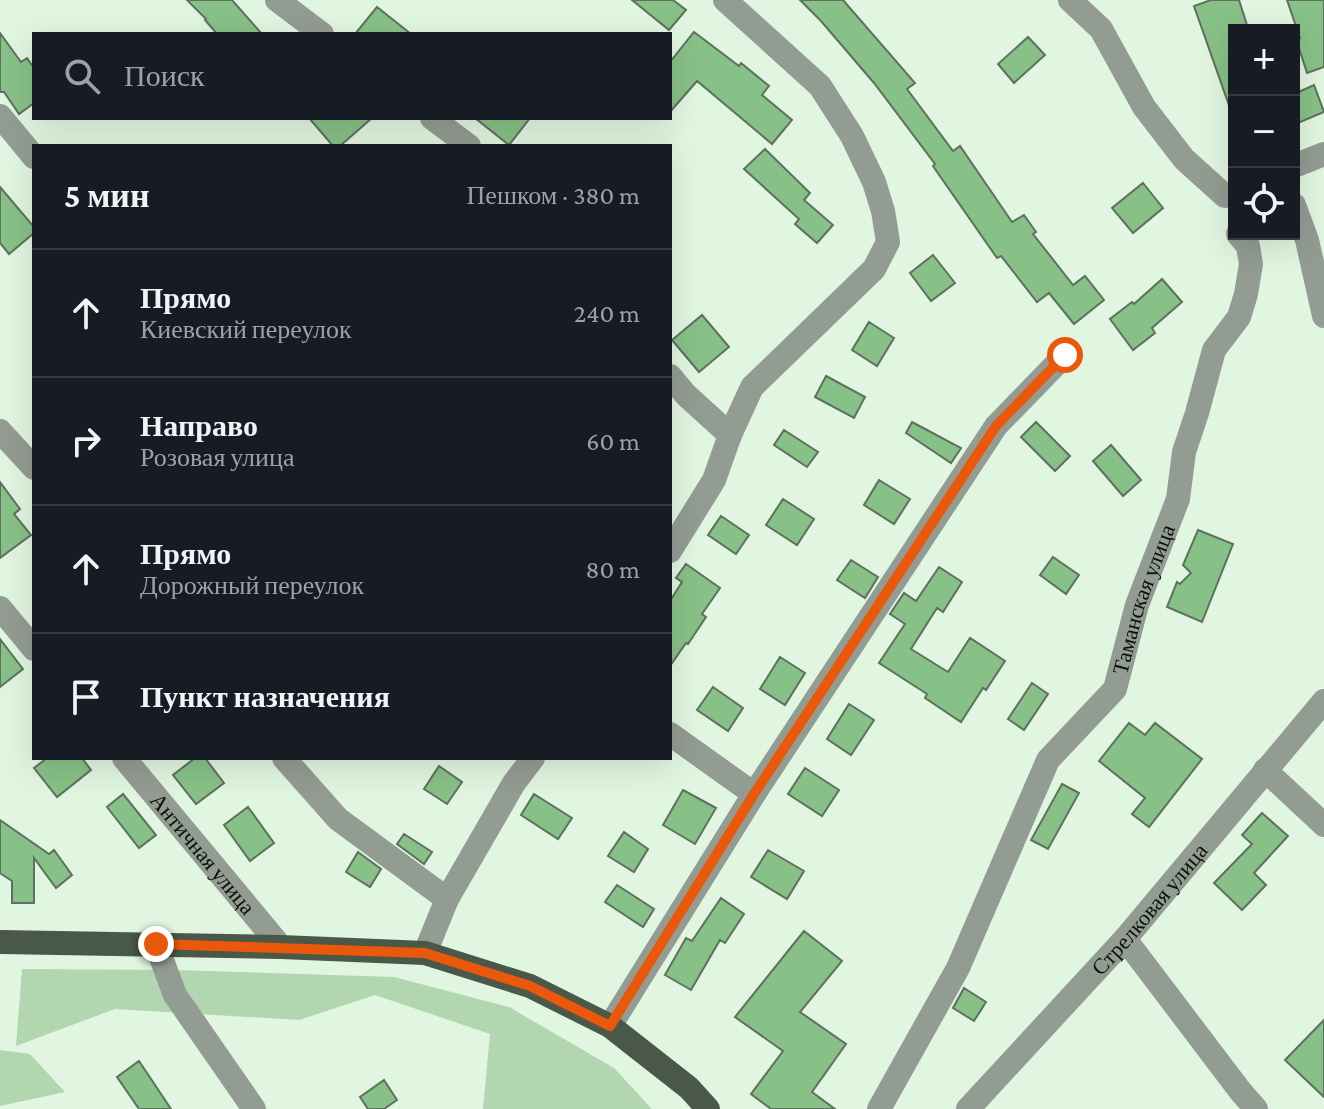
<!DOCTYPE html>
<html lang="ru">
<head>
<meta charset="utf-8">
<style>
	body { margin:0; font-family:"Crimson Pro",serif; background:#20242c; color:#f1f3f6 }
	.controls { position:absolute; right:24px; top:24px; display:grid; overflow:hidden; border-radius:0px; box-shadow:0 8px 32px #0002 }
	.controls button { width:72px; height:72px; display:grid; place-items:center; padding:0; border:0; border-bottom:2px solid #363941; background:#171b24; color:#f1f3f6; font:40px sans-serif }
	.stop { position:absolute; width:24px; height:24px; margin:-18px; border:6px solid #ea580c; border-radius:50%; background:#fff }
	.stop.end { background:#ea580c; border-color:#fff; box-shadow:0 2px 8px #0008 }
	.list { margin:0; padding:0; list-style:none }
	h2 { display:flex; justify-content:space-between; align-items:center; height:104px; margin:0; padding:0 32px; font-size:34px }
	h2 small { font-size:26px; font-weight:400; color:#9ea1a6 }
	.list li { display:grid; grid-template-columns:52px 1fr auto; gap:24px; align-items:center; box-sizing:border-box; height:128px; padding:0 32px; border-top:2px solid #363941 }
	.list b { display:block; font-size:30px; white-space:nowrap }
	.list p { margin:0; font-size:26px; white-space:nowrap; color:#9ea1a6 }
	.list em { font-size:26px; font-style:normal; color:#9ea1a6 }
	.icon { flex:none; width:44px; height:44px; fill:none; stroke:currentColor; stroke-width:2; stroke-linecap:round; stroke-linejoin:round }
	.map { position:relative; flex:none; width:1324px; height:1109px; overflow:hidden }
	.search { position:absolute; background:#171b24; box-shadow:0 8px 32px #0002; left:32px; top:32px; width:640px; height:88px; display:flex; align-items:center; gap:20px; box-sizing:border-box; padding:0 28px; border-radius:0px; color:#9ea1a6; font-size:30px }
	.panel { position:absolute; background:#171b24; box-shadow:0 8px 32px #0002; left:32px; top:144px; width:640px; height:616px; border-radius:0px }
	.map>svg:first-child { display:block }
	.green { fill:#b1d6b0 }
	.building { fill:#88c187; stroke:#5e715e; stroke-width:2 }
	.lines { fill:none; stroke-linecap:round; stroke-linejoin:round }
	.minor { stroke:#939c92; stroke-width:24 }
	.major { stroke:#495848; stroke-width:24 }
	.route { stroke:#ea580c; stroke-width:10 }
	.labels { text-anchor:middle; stroke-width:6; stroke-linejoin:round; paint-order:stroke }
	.street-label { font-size:22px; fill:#0a120a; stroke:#f9fef9 }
</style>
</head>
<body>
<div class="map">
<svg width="1324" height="1109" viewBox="0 0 1324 1109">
	<rect width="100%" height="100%" fill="#e1f6e0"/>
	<path class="green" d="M22 969 176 970 394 977 509 1007 614 1068 652 1109H483L490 1034 375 995 299 1020 115 1009 16 1046Z
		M0 1050 30 1054 65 1092 0 1106Z"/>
	<path class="building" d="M187 0H232L262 34H217L205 20 206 19Z
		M632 0H673L686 10 669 30Z
		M800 0H843L915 83 907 89 953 151 960 146 1012 222 1024 215 1036 232 1033 234 1073 285 1085 276 1104 300 1074 324 1049 293 1037 302 1001 256 997 258 933 166 935 164 874 83 821 21Z
		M1211 0H1239L1247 25 1234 29V111H1231L1194 6Z
		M1287 0H1324V67L1307 73 1296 39 1300 38Z
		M377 7 411 34H355Z
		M694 32 739 66 741 63 769 86 762 95 792 120 772 144 697 81 670 112V62Z
		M0 33 21 62 27 58 34 68V103L19 114 4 92H0Z
		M1028 37 1045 55 1014 83 998 64Z
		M1314 85 1324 112 1298 123 1294 112V94Z
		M309 118H372L340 146H333Z
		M475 118H530L509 145Z
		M765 149 810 193 804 200 833 225 817 243 795 224 799 219 744 169Z
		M1143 183 1163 208 1133 233 1112 208Z
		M0 187 34 227V233L9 254 0 243Z
		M933 255 955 283 931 301 910 273Z
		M1162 279 1182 302 1152 328 1155 333 1133 350 1110 319 1132 302 1134 304Z
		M702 315 729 347 699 372 672 340Z
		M869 322 894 338 877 366 852 350Z
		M826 376 865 397 854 418 815 397Z
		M912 422 961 448 951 463 906 433Z
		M1036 422 1070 456 1055 471 1021 437Z
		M784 430 818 452 807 467 774 445Z
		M1111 445 1141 480 1123 496 1093 461Z
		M879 480 910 499 894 524 864 505Z
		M0 482 20 509 14 514 31 535 0 558Z
		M783 499 814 519 797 545 766 525Z
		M721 516 749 535 736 554 708 535Z
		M1198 530 1233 544 1202 622 1167 607 1177 582 1180 584 1191 573 1183 565Z
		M1053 557 1079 575 1066 594 1040 575Z
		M851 560 878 577 865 598 837 580Z
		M686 564 720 588 702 614 706 617 688 644 686 643 670 666V601L682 582 676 578Z
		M939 567 962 582 943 612 937 608 911 649 948 672 970 638 1005 661 986 690 983 688 961 722 925 698 927 694 879 663 905 624 890 614 904 593 916 601Z
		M0 639 23 669 0 687Z
		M780 657 805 673 785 705 760 689Z
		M1032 683 1048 694 1024 730 1008 719Z
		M713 687 743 708 728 731 697 710Z
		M849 704 874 720 851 755 827 739Z
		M1129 723 1145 735 1155 723 1202 759 1149 827 1132 814 1145 798 1099 761Z
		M47 758H82L91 770 57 797 34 768Z
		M195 758H205L224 783 196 804 173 775Z
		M439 766 462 782 447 804 424 789Z
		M805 768 839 790 822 816 788 794Z
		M1062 784 1079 793 1048 849 1031 840Z
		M683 790 716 808 695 844 663 825Z
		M123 794 156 835 139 848 107 807Z
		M534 794 572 818 558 839 521 815Z
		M248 807 274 843 250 861 224 825Z
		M1262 813 1288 836 1254 873 1266 885 1242 910 1214 883 1252 844 1242 835Z
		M0 820 49 854 54 850 72 875 56 888 34 858V903H12V881L0 873Z
		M624 832 648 849 634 872 608 856Z
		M404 834 432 852 424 864 397 844Z
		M768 850 804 871 787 899 751 877Z
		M358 852 381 869 370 887 346 872Z
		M617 885 654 909 643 927 605 902Z
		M721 898 744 914 725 943 720 940 691 990 665 975 686 938 692 941Z
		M804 931 842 961 800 1012 846 1044 812 1092 835 1109H771L751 1094 783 1051 735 1017Z
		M964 988 986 1002 974 1021 953 1008Z
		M1324 1020V1097L1285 1060Z
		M139 1061 171 1109H139L117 1077Z
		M384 1080 397 1100 384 1109H368L360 1097Z"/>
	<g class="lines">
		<g class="minor">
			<path d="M277 0 322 34"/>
			<path d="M1070 0 1101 29 1144 107 1184 159 1225 196"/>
			<path d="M0 116 34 157"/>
			<path d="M432 118 469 146"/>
			<path d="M1294 166 1324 154"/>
			<path d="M1294 205 1307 240 1324 316"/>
			<path d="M670 376 686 395 730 435"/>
			<path d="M0 431 34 468"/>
			<path d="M670 551 714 480 730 435 752 387 874 269 888 242 883 211 874 182 852 136 820 86 725 0"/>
			<path d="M0 608 34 649"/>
			<path d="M670 734 754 794"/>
			<path id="s1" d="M124 758 281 947"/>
			<path d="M284 758 338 819 447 899"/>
			<path d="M1265 770 1324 825"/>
			<path d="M1125 939 1241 1092 1256 1109"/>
			<path d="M156 944 175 995 254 1109"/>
			<path d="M425 953 447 899 514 783 533 758"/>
			<path d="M610 1026 754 794 996 426 1065 355"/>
			<path id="s2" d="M879 1109 958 968 1048 760 1115 689 1137 605 1178 499 1184 452 1197 413 1214 350 1239 317 1246 294 1251 264 1248 246 1238 234"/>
			<path id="s3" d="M968 1109 1125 939 1324 701"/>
		</g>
		<path class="major" d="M0 942 281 947 425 953 530 986 610 1026 689 1088 708 1109"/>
	</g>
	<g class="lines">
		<path class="route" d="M156 944 425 953 530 986 610 1026 754 794 996 426 1065 355"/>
	</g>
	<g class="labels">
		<g class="street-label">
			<text dy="8" stroke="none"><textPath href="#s2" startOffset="580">Таманская улица</textPath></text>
			<text dy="8" stroke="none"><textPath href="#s1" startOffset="124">Античная улица</textPath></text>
			<text dy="8" stroke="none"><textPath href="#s3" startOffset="270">Стрелковая улица</textPath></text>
		</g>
	</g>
</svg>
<div class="controls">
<button>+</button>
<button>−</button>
<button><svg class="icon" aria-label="locate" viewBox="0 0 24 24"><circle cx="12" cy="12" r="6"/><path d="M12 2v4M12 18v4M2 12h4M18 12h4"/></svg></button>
</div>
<div class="stop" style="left:1065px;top:355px"></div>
<div class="stop end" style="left:156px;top:944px"></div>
<div class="search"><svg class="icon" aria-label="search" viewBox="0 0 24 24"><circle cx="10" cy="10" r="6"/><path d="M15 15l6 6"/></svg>Поиск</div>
<section class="panel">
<h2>5 мин<small>Пешком · 380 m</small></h2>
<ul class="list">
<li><svg class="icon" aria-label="ahead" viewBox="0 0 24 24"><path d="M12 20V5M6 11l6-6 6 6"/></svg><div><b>Прямо</b><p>Киевский переулок</p></div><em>240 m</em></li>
<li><svg class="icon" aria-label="right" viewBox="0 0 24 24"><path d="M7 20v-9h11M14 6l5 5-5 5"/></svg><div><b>Направо</b><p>Розовая улица</p></div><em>60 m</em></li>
<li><svg class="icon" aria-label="ahead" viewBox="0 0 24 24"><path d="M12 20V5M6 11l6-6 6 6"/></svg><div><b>Прямо</b><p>Дорожный переулок</p></div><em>80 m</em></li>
<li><svg class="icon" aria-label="arrive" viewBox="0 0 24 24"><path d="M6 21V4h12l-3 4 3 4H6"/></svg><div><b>Пункт назначения</b></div></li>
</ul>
</section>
</div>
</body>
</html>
